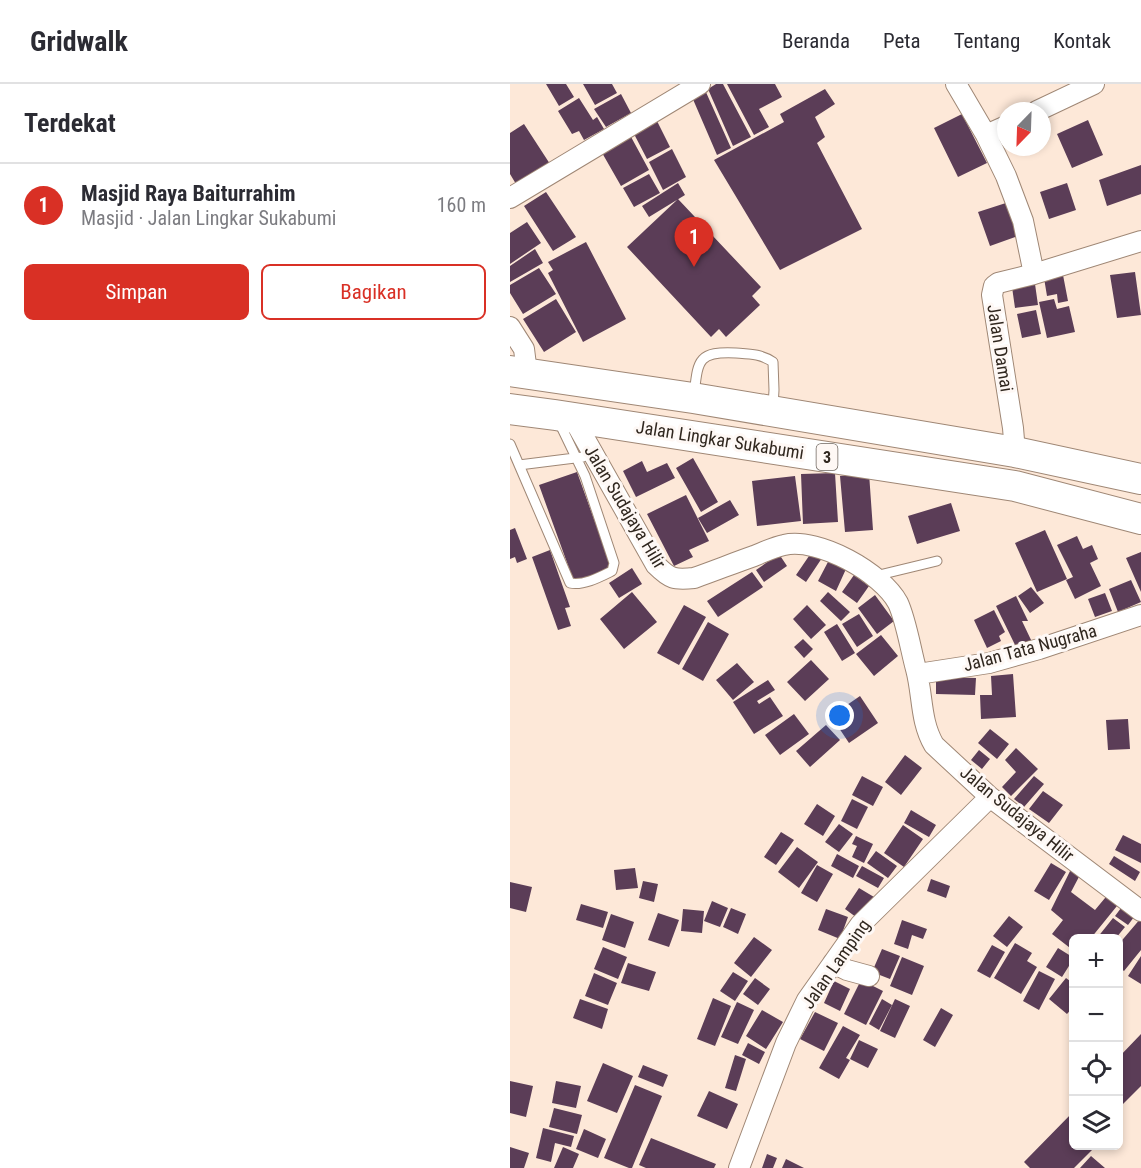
<!DOCTYPE html>
<html lang="id">
<head>
<meta charset="utf-8">
<style>
	body { margin:0; font-family:"Roboto Condensed",sans-serif; background:#f2f2f3; color:#2b2b33 }
	.controls { position:absolute; right:18px; bottom:18px; display:grid; overflow:hidden; border-radius:9px; box-shadow:0 3px 9px #0003 }
	.controls button { width:54px; height:54px; display:grid; place-items:center; padding:0; border:0; border-bottom:2px solid #e1e1e2; background:#fff; color:#2b2b33; font:30px sans-serif }
	.compass { position:absolute; left:487px; top:18px; width:54px; height:54px; border-radius:50%; background:#fff; box-shadow:0 3px 9px #0003; rotate:203deg }
	.you { position:absolute; left:330px; top:632px; width:21px; height:21px; margin:-15px; border:4px solid #fff; border-radius:50%; background:#1a73e8; box-shadow:0 0 0 9px #1a73e833 }
	.badge { display:grid; place-items:center; width:39px; height:39px; border-radius:50%; background:#d93025; color:#fff; font-size:20px; font-weight:700 }
	.pin { position:absolute; translate:-50% -50px; filter:drop-shadow(0 2px 3px #0008) }
	.pin::after { content:''; position:absolute; top:32px; width:21px; height:18px; background:inherit; clip-path:polygon(0 0,100% 0,50% 100%) }
	.list { margin:0; padding:0; list-style:none }
	h2 { display:flex; justify-content:space-between; align-items:center; height:78px; margin:0; padding:0 24px; font-size:26px }
	h2 small { font-size:20px; font-weight:400; color:#7c7c81 }
	.list li { display:grid; grid-template-columns:39px 1fr auto; gap:18px; align-items:center; box-sizing:border-box; height:84px; padding:0 24px; border-top:2px solid #e1e1e2 }
	.list b { display:block; font-size:22px; white-space:nowrap }
	.list p { margin:0; font-size:20px; white-space:nowrap; color:#7c7c81 }
	.list em { font-size:20px; font-style:normal; color:#7c7c81 }
	.actions { display:flex; gap:12px; padding:18px 24px }
	.actions a { flex:1; padding:14px 0; border:2px solid #d93025; border-radius:9px; text-align:center; font-size:21px; color:#d93025 }
	.actions .main { background:#d93025; color:#fff }
	.icon { flex:none; width:33px; height:33px; fill:none; stroke:currentColor; stroke-width:2; stroke-linecap:round; stroke-linejoin:round }
	.map { position:relative; flex:none; width:631px; height:1084px; overflow:hidden }
	header { display:flex; align-items:center; gap:36px; box-sizing:border-box; height:84px; padding:0 30px; background:#fff; border-bottom:2px solid #e1e1e2 }
	header strong { font-size:28px }
	nav { display:flex; gap:33px; margin-inline-start:auto; font-size:21px }
	main { display:flex }
	aside { flex:1; background:#fff }
	.map>svg:first-child { display:block }
	.building { fill:#5b3d57 }
	.lines { fill:none; stroke-linecap:round; stroke-linejoin:round }
	.lane-casing { stroke:#9f8775; stroke-width:11 }
	.street-casing { stroke:#9f8775; stroke-width:22 }
	.primary-casing { stroke:#9f8775; stroke-width:32 }
	.lane { stroke:#fff; stroke-width:9 }
	.street { stroke:#fff; stroke-width:20 }
	.primary { stroke:#fff; stroke-width:30 }
	.labels { text-anchor:middle; stroke-width:6; stroke-linejoin:round; paint-order:stroke }
	.shield { fill:#fef8f5; stroke:#6e665f; stroke-width:1.5 }
	.shield-label { font-size:16px; font-weight:bold; fill:#30271f }
	.street-label { font-size:18px; fill:#30271f; stroke:#fef8f5 }
</style>
</head>
<body>
<header>
<strong>Gridwalk</strong>
<nav><a>Beranda</a><a>Peta</a><a>Tentang</a><a>Kontak</a></nav>
</header>
<main>
<aside>
<h2>Terdekat<small></small></h2>
<ul class="list">
<li><span class="badge">1</span><div><b>Masjid Raya Baiturrahim</b><p>Masjid · Jalan Lingkar Sukabumi</p></div><em>160 m</em></li>
</ul>
<div class="actions"><a class="main">Simpan</a><a>Bagikan</a></div>
</aside>
<div class="map">
<svg width="631" height="1084" viewBox="0 0 631 1084">
	<rect width="100%" height="100%" fill="#fde8d8"/>
	<path class="building" d="M36 0H56L64 13 49 22Z
		M73 0H102L107 9 85 21Z
		M206 0H213L241 53 223 62 198 5Z
		M217 0H265L272 13 249 25 259 43 244 51Z
		M315 5 325 20 305 33 315 53 307 59 352 145 270 186 204 76 274 38 270 30Z
		M195 6 221 64 207 71 182 13Z
		M111 10 121 29 96 43 84 25Z
		M69 14 83 36 87 33 94 45 74 56 69 47 62 50 48 27Z
		M452 30 477 79 448 93 424 44Z
		M146 35 160 63 137 75 123 48Z
		M578 36 593 71 562 84 547 50Z
		M14 40 40 80 6 100 0 90V49Z
		M120 51 139 86 111 102 91 67Z
		M162 65 176 93 153 106 139 78Z
		M631 81V110L597 122 589 96Z
		M139 90 150 109 124 123 113 104Z
		M168 99 175 111 139 133 132 122Z
		M557 99 566 126 539 135 530 108Z
		M36 108 66 153 43 167 14 122Z
		M168 115 251 203 242 212 250 221 216 253 209 245 201 253 117 163Z
		M499 118 511 151 480 162 468 128Z
		M17 138 31 159 0 180V149Z
		M76 158 116 235 73 258 38 189 43 186 38 178Z
		M25 165 33 179 0 198V182Z
		M29 184 46 210 13 230 0 209V201Z
		M625 188 631 231 607 234 600 191Z
		M553 191 558 217 548 219 547 210 537 212 534 194Z
		M525 200 528 221 505 224 502 203Z
		M46 215 66 248 34 268 13 235Z
		M544 215 547 225 559 222 565 248 537 254 529 218Z
		M526 226 531 250 512 254 507 230Z
		M183 374 208 418 191 428 166 384Z
		M132 377 137 388 157 379 165 394 126 413 113 387Z
		M67 388 102 485 64 498 29 401Z
		M325 389 328 438 293 440 291 390Z
		M359 389 363 446 335 448 330 392Z
		M285 392 291 437 247 442 242 397Z
		M176 411 199 457 179 466 183 473 164 482 137 430Z
		M220 416 229 431 197 449 188 434Z
		M441 419 450 447 407 460 398 432Z
		M5 444 17 475 7 479 5 473 0 475V446Z
		M535 446 557 495 527 508 505 459Z
		M567 452 573 465 582 461 588 475 580 479 591 502 565 515 556 496 563 493 547 461Z
		M40 466 60 523 55 524 61 542 48 546 22 473Z
		M631 468V508L616 474Z
		M269 470 277 482 254 498 246 486Z
		M299 472 312 474 296 498 286 491Z
		M319 476 336 485 326 507 308 497Z
		M122 484 132 500 109 514 99 499Z
		M242 488 253 503 208 533 197 517Z
		M344 491 359 502 347 519 332 508Z
		M621 496 631 518 608 528 599 505Z
		M521 503 534 519 520 529 508 512Z
		M122 508 147 538 114 565 90 535Z
		M318 508 340 528 331 537 310 517Z
		M595 509 602 527 585 533 578 515Z
		M365 511 384 537 367 550 348 524Z
		M506 512 518 537H512L522 558 507 565 486 522Z
		M174 521 196 533 169 581 147 569Z
		M297 521 316 541 301 555 283 535Z
		M484 526 495 548 489 552 491 557 477 564 464 536Z
		M349 530 363 552 347 563 332 540Z
		M198 538 219 550 193 597 172 585Z
		M327 540 345 569 332 577 314 548Z
		M371 551 388 572 364 592 346 570Z
		M293 555 303 565 294 574 284 563Z
		M301 576 319 595 295 617 277 598Z
		M227 579 244 598 223 616 206 596Z
		M503 590 506 633 471 635 470 611H482L481 592Z
		M426 593 466 594 465 611 426 610Z
		M258 596 265 606 247 617 249 620 260 613 273 632 244 650 223 618Z
		M350 612 368 639 339 659 321 632Z
		M284 630 299 650 270 671 255 651Z
		M618 635 620 665 598 666 596 636Z
		M316 641 330 656 300 683 286 667Z
		M480 645 499 660 487 675 468 659Z
		M506 664 528 685 501 712 492 703 506 688 495 676Z
		M469 666 480 675 472 685 461 676Z
		M395 671 412 684 391 711 375 698Z
		M352 692 373 703 363 722 342 711Z
		M524 692 534 700 514 723 504 715Z
		M533 707 553 721 539 739 519 725Z
		M342 715 358 723 347 745 331 737Z
		M307 720 325 732 313 752 294 740Z
		M401 726 426 741 419 753 394 739Z
		M329 740 343 750 329 768 315 758Z
		M393 741 413 755 394 783 374 769Z
		M271 748 284 756 266 781 254 773Z
		M613 751 631 760V779L605 766Z
		M346 752 363 760 354 779 342 773 347 762 342 760Z
		M287 763 308 778 289 804 268 788Z
		M366 767 387 782 378 794 357 779Z
		M327 770 349 782 343 794 321 782Z
		M604 772 630 788 625 797 599 780Z
		M541 779 556 788 539 816 524 807Z
		M307 781 323 790 307 818 291 809Z
		M352 782 374 794 368 804 346 792Z
		M562 783 571 789 561 808 585 826 600 808 611 817 581 854H564V867L542 850 553 836 541 826Z
		M125 784 128 804 106 806 104 786Z
		M421 795 440 802 436 814 417 807Z
		M133 797 148 800 144 818 129 814Z
		M0 798 22 803 16 828 0 824Z
		M349 804 364 813 350 836 335 825Z
		M202 817 218 824 210 843 194 837Z
		M71 820 98 828 93 844 66 836Z
		M614 820 627 829 618 841 605 832Z
		M221 824 236 830 228 850 213 843Z
		M173 825 194 827 192 849 171 847Z
		M316 825 338 833 330 855 308 846Z
		M148 829 169 836 159 863 138 856Z
		M101 830 124 838 115 864 92 856Z
		M499 832 513 843 497 863 483 852Z
		M603 834 615 843 606 854H587Z
		M631 834V866L614 887 608 882V861Z
		M392 836 417 845 413 855 402 851 398 865 384 860Z
		M244 853 262 866 241 893 224 879Z
		M505 859 522 869 517 877 527 883 511 910 484 894Z
		M482 861 495 868 480 894 467 887Z
		M93 863 117 873 108 895 84 885Z
		M548 864 564 874 552 893 536 883Z
		M372 865 390 872 380 895 362 888Z
		M631 872V900L618 892Z
		M392 873 414 882 402 911 380 902Z
		M118 879 146 888 139 907 111 899Z
		M529 887 545 895 529 926 513 917Z
		M223 888 238 897 225 917 210 907Z
		M84 889 107 899 98 921 75 912Z
		M245 894 260 905 248 921 233 910Z
		M556 894 564 900V922L557 930 539 915Z
		M351 896 373 907 356 941 334 930Z
		M324 897 340 905 330 927 314 919Z
		M203 914 221 922 205 962 187 955Z
		M70 915 98 925 92 945 63 934Z
		M372 915 382 921 369 946 359 940Z
		M385 915 400 922 385 954 370 947Z
		M227 918 244 926 228 960 211 953Z
		M431 924 443 931 425 963 413 956Z
		M252 926 273 938 256 965 236 952Z
		M305 928 328 939 314 967 290 955Z
		M333 942 350 951 336 974 340 976 329 995 309 984Z
		M631 950V1002L608 1025V974Z
		M349 956 368 965 358 984 340 975Z
		M238 959 255 968 249 980 232 971Z
		M225 971 236 975 226 1007 215 1004Z
		M93 979 123 992 107 1029 77 1017Z
		M133 981 158 991 153 1003 128 993Z
		M0 997 23 1002 16 1033 0 1029Z
		M46 997 71 1002 66 1024 42 1019Z
		M125 1001 152 1012 122 1084H119L94 1074Z
		M199 1007 228 1020 217 1045 187 1032Z
		M44 1024 72 1031 67 1050 39 1043Z
		M564 1027V1062H579L583 1065 564 1084H520L514 1078Z
		M33 1044 64 1052 61 1063 45 1059 41 1078 26 1074Z
		M74 1045 96 1055 88 1074 66 1065Z
		M141 1054 206 1080 204 1084H136L129 1081Z
		M0 1063 19 1069 14 1084H0Z
		M53 1063 69 1070 63 1084H44Z
		M257 1070 267 1074 263 1084H252Z
		M581 1072 595 1084H570Z
		M276 1075 294 1084H272Z"/>
	<g class="lines">
		<defs>
			<path id="lane" d="M184 311C188 277 187 267 226 269 240 270 251 270 263 278L264 306 263 323
				M0 360 60 499C73 502 90 493 102 487L104 479 75 392 49 338
				M9 381 73 373
				M365 492 427 477"/>
			<path id="street" d="M446 0 476 51 496 92 513 137 524 190
				M527 27 584 0
				M476 51 496 42
				M0 114 190 0
				M0 243 14 265 17 289
				M63 334 146 481C160 495 164 496 184 494 204 487 224 479 244 472 254 468 264 463 274 461 309 453 372 489 388 519 396 536 401 567 406 585 413 611 410 637 424 661L480 713 631 827
				M505 368 503 344 482 211 484 202 488 199 524 190 631 157
				M408 590 479 579 529 565 631 531
				M323 879 337 886 359 892
				M229 1084 276 959 297 916 350 841 480 713"/>
			<path id="primary" d="M0 287 183 314 505 368 631 395
				M0 325 45 331 505 402 631 435"/>
		</defs>
		<use href="#lane" class="lane-casing"/>
		<use href="#street" class="street-casing"/>
		<use href="#primary" class="primary-casing"/>
		<use href="#lane" class="lane"/>
		<use href="#street" class="street"/>
		<use href="#primary" class="primary"/>
	</g>
	<g class="labels">
		<rect class="shield" x="306.5" y="360" width="21" height="26" rx="4.5"/>
		<g class="shield-label">
			<text x="317" y="379">3</text>
		</g>
		<g class="street-label">
			<text transform="translate(490 264) rotate(81)" y="6">Jalan Damai</text>
			<text transform="translate(210 356) rotate(9)" y="6">Jalan Lingkar Sukabumi</text>
			<text transform="translate(115 423) rotate(59)" y="6">Jalan Sudajaya Hilir</text>
			<text transform="translate(520 564) rotate(-15)" y="6">Jalan Tata Nugraha</text>
			<text transform="translate(507 730) rotate(39)" y="6">Jalan Sudajaya Hilir</text>
			<text transform="translate(326 880) rotate(-55)" y="6">Jalan Lamping</text>
		</g>
	</g>
</svg>
<div class="controls">
<button>+</button>
<button>−</button>
<button><svg class="icon" aria-label="locate" viewBox="0 0 24 24"><circle cx="12" cy="12" r="6"/><path d="M12 2v4M12 18v4M2 12h4M18 12h4"/></svg></button>
<button><svg class="icon" aria-label="layers" viewBox="0 0 24 24"><path d="M12 4l9 5-9 5-9-5zM3 14l9 5 9-5"/></svg></button>
</div>
<svg class="compass" viewBox="-18 -18 36 36"><path d="M0-13l5 13h-10z" fill="#e53935"/><path d="M0 13l5-13h-10z" fill="#7c7c81"/></svg>
<div class="you"></div>
<div class="pin badge" style="left:184px;top:183px">1</div>
</div>
</main>
</body>
</html>
